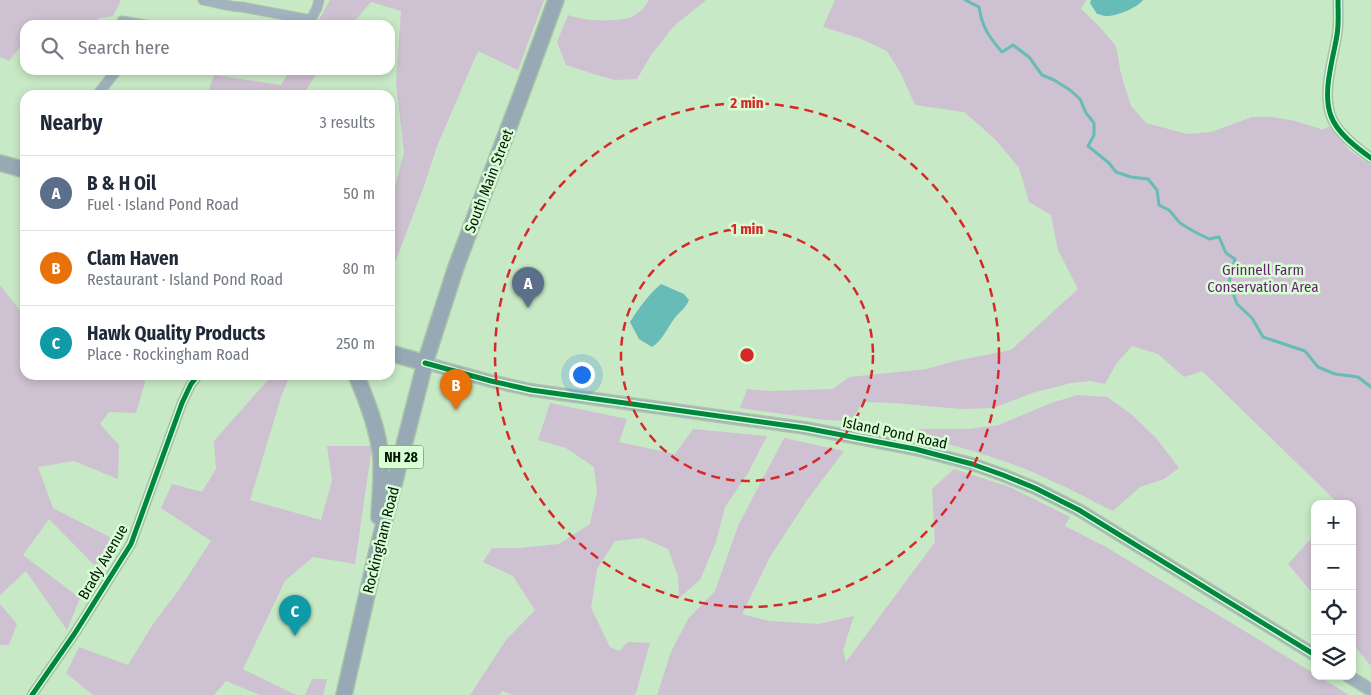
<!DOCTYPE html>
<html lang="en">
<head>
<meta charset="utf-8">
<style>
	body { margin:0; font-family:"Fira Sans Condensed",sans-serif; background:#f2f2f3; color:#1f2937 }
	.controls { position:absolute; right:15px; bottom:15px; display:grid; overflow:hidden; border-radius:10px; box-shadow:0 2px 8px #0003 }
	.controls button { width:45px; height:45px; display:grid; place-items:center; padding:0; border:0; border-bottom:1px solid #e0e1e3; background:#fff; color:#1f2937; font:25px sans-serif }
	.you { position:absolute; left:581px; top:374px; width:18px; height:18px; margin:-12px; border:4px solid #fff; border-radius:50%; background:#1a73e8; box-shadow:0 0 0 8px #1a73e833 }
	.badge { display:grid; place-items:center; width:32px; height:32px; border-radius:50%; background:#0b8043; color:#fff; font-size:16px; font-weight:700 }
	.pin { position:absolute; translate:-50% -41px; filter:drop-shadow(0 1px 2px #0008) }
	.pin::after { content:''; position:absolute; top:26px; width:18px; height:15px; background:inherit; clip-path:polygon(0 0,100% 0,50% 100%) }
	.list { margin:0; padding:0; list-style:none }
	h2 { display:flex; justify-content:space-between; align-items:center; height:65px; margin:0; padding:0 20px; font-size:21px }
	h2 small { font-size:16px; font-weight:400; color:#747a83 }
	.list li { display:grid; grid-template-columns:32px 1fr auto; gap:15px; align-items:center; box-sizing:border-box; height:75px; padding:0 20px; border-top:1px solid #e0e1e3 }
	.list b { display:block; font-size:19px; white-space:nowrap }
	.list p { margin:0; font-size:16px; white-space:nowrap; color:#747a83 }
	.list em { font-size:16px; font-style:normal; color:#747a83 }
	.icon { flex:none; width:28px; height:28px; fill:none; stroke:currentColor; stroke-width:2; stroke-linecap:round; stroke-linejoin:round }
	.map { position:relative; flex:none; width:1371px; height:695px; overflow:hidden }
	.search { position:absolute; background:#fff; box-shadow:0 2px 8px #0003; left:20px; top:20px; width:375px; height:55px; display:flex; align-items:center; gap:12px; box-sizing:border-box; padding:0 18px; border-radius:15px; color:#747a83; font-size:19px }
	.panel { position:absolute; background:#fff; box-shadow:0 2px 8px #0003; left:20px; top:90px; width:375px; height:290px; border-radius:15px }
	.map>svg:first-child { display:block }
	.green { fill:#cec1d1 }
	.water { fill:#67bcb8 }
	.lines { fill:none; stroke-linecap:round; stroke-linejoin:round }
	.stream { stroke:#67bcb8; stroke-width:3 }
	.minor-casing { stroke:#aac5a8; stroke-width:11 }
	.tertiary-casing { stroke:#aac5a8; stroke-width:14 }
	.primary-casing { stroke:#aac5a8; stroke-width:18 }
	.minor { stroke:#a3b2bf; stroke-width:9 }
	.tertiary { stroke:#a3b2bf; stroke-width:11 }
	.primary { stroke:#96a9b5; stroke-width:15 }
	.cycleway-casing { stroke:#d9fed6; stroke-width:8 }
	.cycleway { stroke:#00873e; stroke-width:5 }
	.ring { fill:none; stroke:#d62828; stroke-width:2.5; stroke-dasharray:9 6 }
	.labels { text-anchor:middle; stroke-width:5; stroke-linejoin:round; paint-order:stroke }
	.shield { fill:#d9fed6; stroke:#425d42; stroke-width:1 }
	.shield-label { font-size:14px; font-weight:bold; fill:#021802 }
	.street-label { font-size:15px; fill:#021802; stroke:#d9fed6 }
	.park-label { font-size:15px; fill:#6b1e74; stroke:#d9fed6 }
	.centre { fill:#d62828; stroke:#d9fed6; stroke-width:2.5 }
	.ring-label { font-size:15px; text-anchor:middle; font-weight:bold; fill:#d62828; stroke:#d9fed6; stroke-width:5; stroke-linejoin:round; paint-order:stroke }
</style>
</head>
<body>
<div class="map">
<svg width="1371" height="695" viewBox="0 0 1371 695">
	<rect width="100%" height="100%" fill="#c7e9c5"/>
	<path class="green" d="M0 0H121L113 16 99 18 97 25H51L41 22 38 25H25V41L9 61 0 57Z
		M330 0H544L518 70 478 51 437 146 424 186 390 276V206L404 152 396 83 401 11 371 2 351 25H316Z
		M649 0H706L674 26 651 55 637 79 615 80 594 74 566 65 557 42 568 15C583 21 613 22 628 18 636 16 646 7 649 0Z
		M835 0H1086L1081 9 1099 26 1116 46 1121 74 1131 106 1146 123 1187 134 1211 132 1252 117H1272L1295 121 1318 128 1322 130 1330 126 1349 150 1371 165V666L1352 643V504H1339L1202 371 1184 377 1158 354 1132 346 1116 364 1105 384 1090 381 1071 383 1032 393 993 408 961 409 894 403 863 402 851 421 825 420 740 408 747 389 771 391 833 389 849 377 927 369 955 361 1011 350 1078 289 1058 250 1051 215 1029 202 1019 168 995 139 964 112 915 105 901 74 887 51 859 38 823 27Z
		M290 70H319L303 95H223L209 90 214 75 281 85Z
		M0 285 25 317V375H147L136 413 109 412 100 424 119 445 118 479 74 461 38 467 53 508 121 543 101 572 49 519 23 555 80 598 67 630 26 571 0 595Z
		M270 375H290L281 397 250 500 321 520 332 481 327 446H372L355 564 313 557 285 581 243 669 296 695H260L226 681 214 695H93L66 673 79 647 128 665 153 624 178 591 211 541 161 508 172 484 202 492 216 469 214 441 268 380Z
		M1078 395 1107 397 1131 414 1156 438 1179 468 1164 479 1140 487 1113 511C1092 501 1071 489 1050 480 1010 461 968 449 925 438L919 429H968L999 425 1051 403Z
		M550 403 627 419 619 442 675 454 693 429 767 436 748 473 725 507 716 542 700 580 679 598 678 576 668 549 643 538 615 541 597 569 591 608 610 647 619 651 628 642 650 643 636 693 634 695H513L502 691 500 695H470L506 640 535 610 513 576 483 562 492 548H519L559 544 590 524 597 492 594 467 566 448 538 440Z
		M784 438 844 451 807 500 770 557 742 614 769 621 818 624 854 616 843 650 846 662 935 542 932 489 954 469 1010 487 1070 517 1065 526 1106 547 1315 674V676H1318L1349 695H657L671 652 688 619 715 591 738 526Z
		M1315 534V596L1288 564Z
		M0 604 17 624 9 645H0Z
		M312 679H327L323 695H305Z"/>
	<path class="water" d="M1091 0H1143C1137 8 1115 17 1105 16 1103 16 1100 14 1097 14L1090 3Z
		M661 284 684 294 689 300C686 308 679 312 674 319 667 328 663 340 652 347L639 339 630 322C639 308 648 295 661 284Z"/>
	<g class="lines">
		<path class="stream" d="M965 0 979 7C982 27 989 37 1002 52L1013 45 1029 57 1042 75 1054 80 1070 90 1080 99 1086 113 1094 123V135L1088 146 1109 163 1116 172 1131 177 1148 179 1157 190 1159 205 1169 210 1180 223 1193 231 1209 239 1219 237 1226 253 1235 259 1229 282 1237 304 1252 318 1263 337 1305 351 1318 367 1335 374 1358 377 1371 387"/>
		<defs>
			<path id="minor" d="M203 0C216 2 229 7 242 7L311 20
				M1338 0C1338 11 1339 24 1337 35 1333 60 1322 92 1331 116 1337 133 1357 148 1371 158
				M122 21 146 25
				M308 25 317 8 319 0
				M97 95 117 70
				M32 695 75 633 131 544 182 403 191 384 198 375"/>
			<path id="tertiary" d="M425 363 491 381 531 390 805 428 915 449 972 464 1003 475 1035 488 1079 510 1315 655
				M1348 676 1371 690"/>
			<path id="primary" d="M0 163 25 170
				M390 353 425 363
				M356 375C367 401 378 429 381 458 382 477 380 497 379 517
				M344 695 377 551 425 363 456 267 524 87 556 0"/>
		</defs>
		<use href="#minor" class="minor-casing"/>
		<use href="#tertiary" class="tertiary-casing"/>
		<use href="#primary" class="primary-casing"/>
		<use href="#minor" class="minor"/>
		<use href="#tertiary" class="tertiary"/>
		<use href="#primary" class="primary"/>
		<defs>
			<path id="cycleway" d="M1338 0C1338 11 1339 24 1337 35 1333 60 1322 92 1331 116 1337 133 1357 148 1371 158
				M425 363 491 381 531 390 805 428 915 449 972 464 1003 475 1035 488 1079 510 1315 655
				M32 695 75 633 131 544 182 403 191 384 198 375"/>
		</defs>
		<use href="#cycleway" class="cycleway-casing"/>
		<use href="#cycleway" class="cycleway"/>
	</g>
	<g class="ring">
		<circle cx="747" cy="355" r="126"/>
		<circle cx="747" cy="355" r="252"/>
	</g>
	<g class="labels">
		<rect class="shield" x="378.5" y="445.5" width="45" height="23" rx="4"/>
		<g class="shield-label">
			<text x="401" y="462">NH 28</text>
		</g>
		<g class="street-label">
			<text transform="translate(489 181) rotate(-69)" y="5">South Main Street</text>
			<text transform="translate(895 433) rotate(12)" y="5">Island Pond Road</text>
			<text transform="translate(381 540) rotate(-76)" y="5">Rockingham Road</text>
			<text transform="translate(103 562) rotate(-60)" y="5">Brady Avenue</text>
		</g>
		<g class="park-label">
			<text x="1263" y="275">Grinnell Farm<tspan x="1263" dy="17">Conservation Area</tspan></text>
		</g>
	</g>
	<circle cx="747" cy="355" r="8" class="centre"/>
	<g class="ring-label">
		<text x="747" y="108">2 min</text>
		<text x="747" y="234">1 min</text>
	</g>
</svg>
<div class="controls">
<button>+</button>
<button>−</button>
<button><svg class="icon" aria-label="locate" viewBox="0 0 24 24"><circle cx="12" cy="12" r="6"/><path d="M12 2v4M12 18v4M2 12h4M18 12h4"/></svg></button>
<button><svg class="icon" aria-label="layers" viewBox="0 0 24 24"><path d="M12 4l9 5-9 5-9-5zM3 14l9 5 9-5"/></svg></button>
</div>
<div class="you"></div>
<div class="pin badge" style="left:528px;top:308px;background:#5c6f8a">A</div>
<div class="pin badge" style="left:456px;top:410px;background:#e8710a">B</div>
<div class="pin badge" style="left:295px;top:636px;background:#0f9aa8">C</div>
<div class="search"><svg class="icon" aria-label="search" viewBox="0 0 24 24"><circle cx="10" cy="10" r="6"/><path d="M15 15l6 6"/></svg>Search here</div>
<section class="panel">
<h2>Nearby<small>3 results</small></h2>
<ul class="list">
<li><span class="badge" style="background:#5c6f8a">A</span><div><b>B &amp; H Oil</b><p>Fuel · Island Pond Road</p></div><em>50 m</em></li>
<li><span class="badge" style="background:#e8710a">B</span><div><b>Clam Haven</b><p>Restaurant · Island Pond Road</p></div><em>80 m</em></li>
<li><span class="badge" style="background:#0f9aa8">C</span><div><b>Hawk Quality Products</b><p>Place · Rockingham Road</p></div><em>250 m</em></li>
</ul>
</section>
</div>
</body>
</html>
